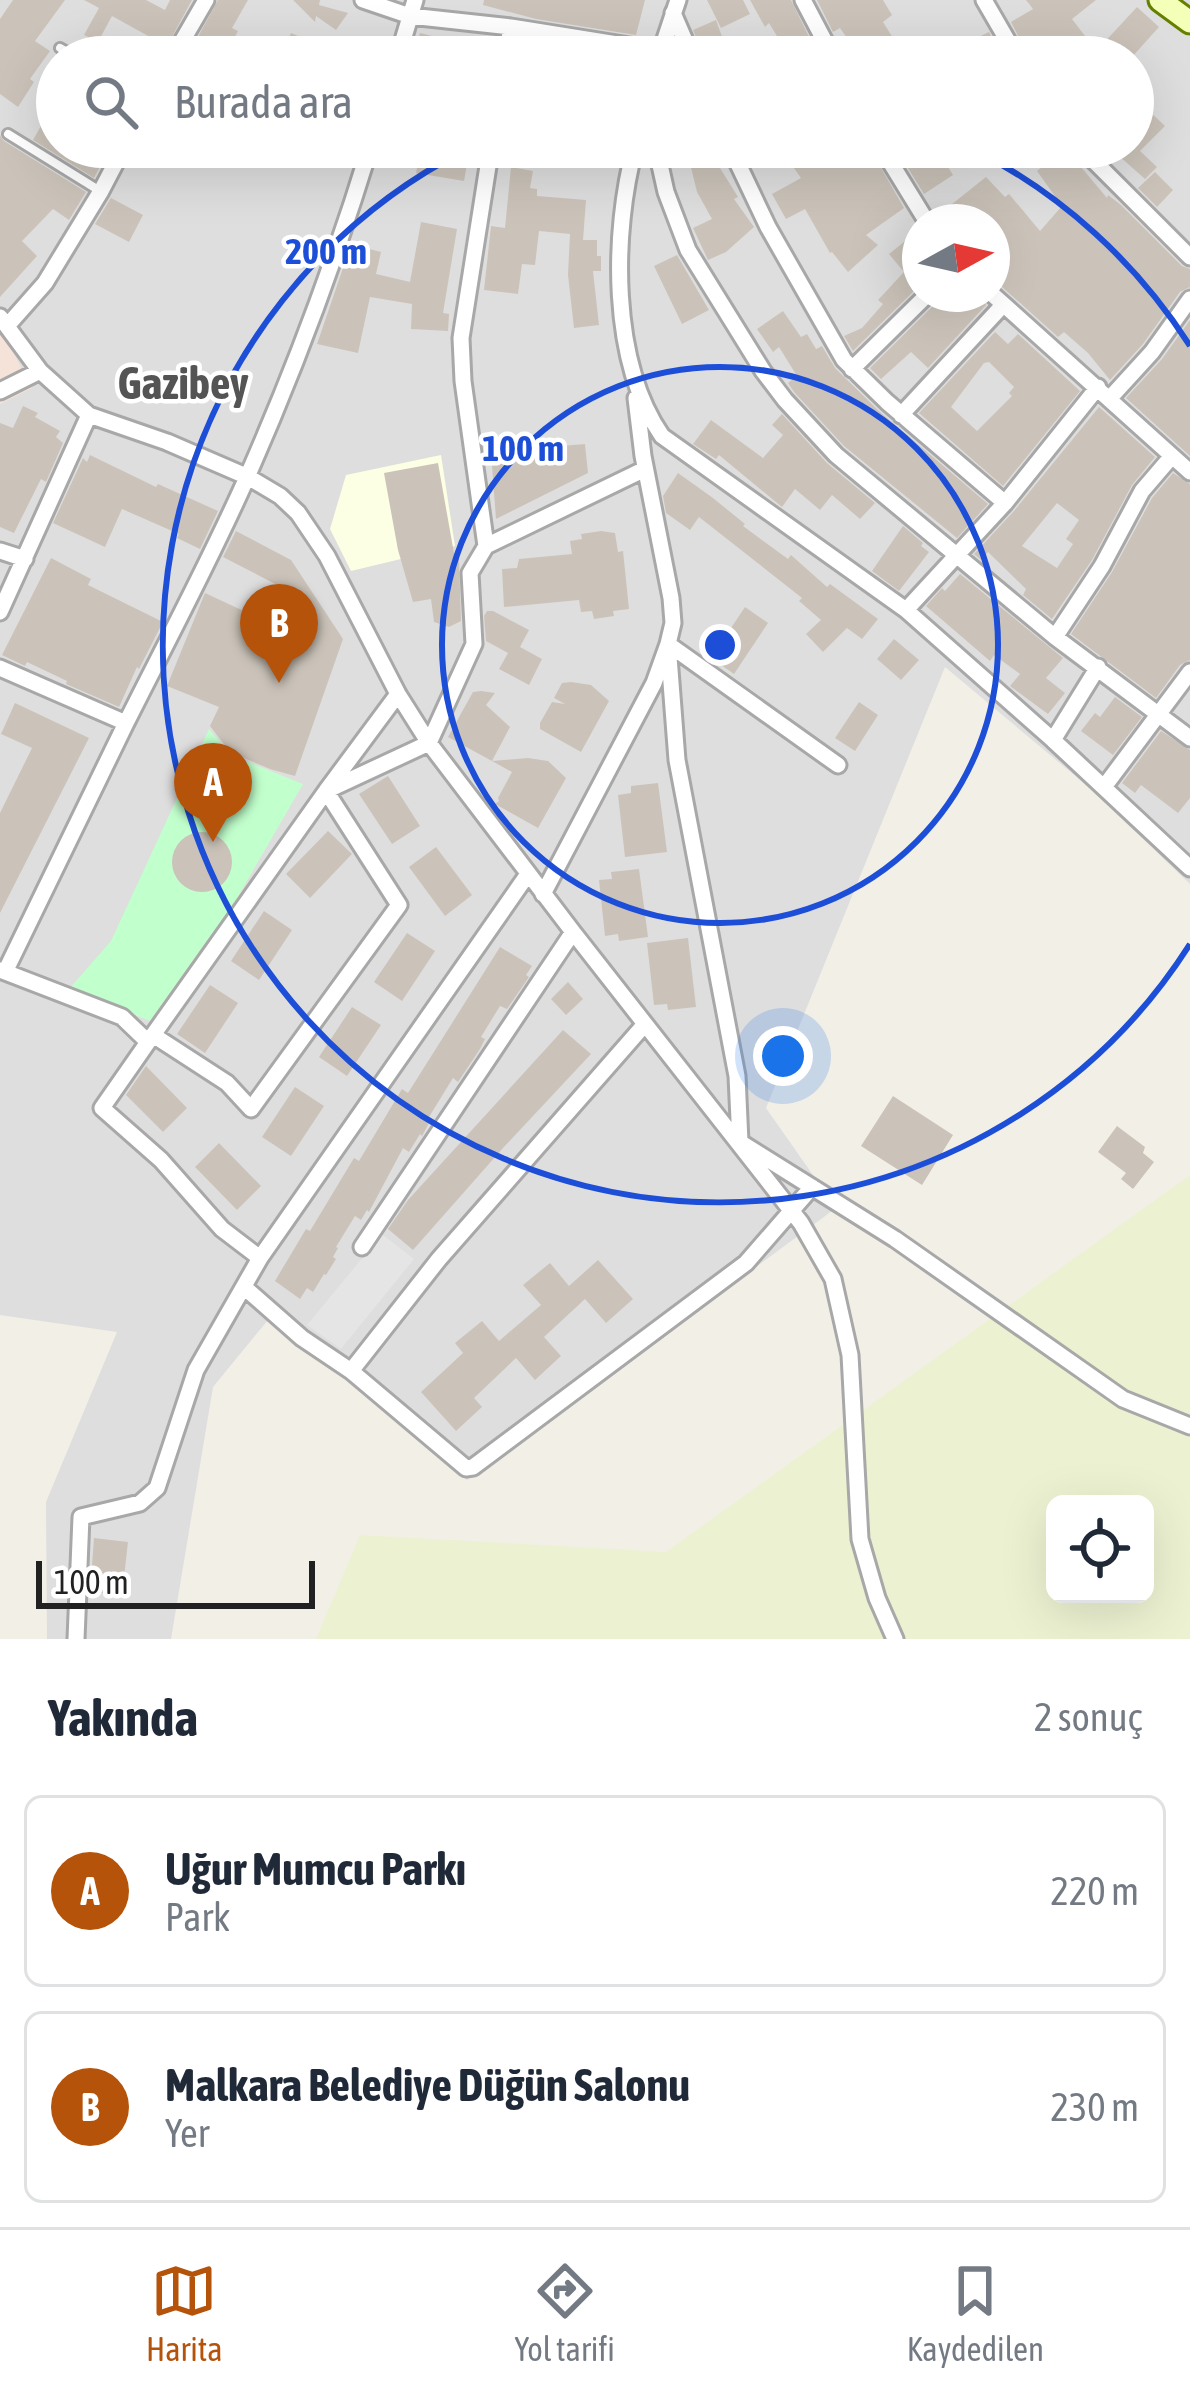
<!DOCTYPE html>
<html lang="tr">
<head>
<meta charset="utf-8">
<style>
	body { margin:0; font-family:"Asap Condensed",sans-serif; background:#f6f6f7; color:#1f2937 }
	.controls { position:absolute; right:36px; bottom:36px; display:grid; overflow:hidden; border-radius:18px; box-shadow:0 12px 48px #0002 }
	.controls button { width:108px; height:108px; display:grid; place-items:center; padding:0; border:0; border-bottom:3px solid #e0e1e3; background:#fff; color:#1f2937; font:60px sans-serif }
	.compass { position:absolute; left:902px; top:204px; width:108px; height:108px; border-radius:50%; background:#fff; box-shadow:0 12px 48px #0002; rotate:82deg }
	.scale { position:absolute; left:36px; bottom:30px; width:279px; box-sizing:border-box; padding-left:12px; border:6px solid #212121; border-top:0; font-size:33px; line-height:42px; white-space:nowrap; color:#212121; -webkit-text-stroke:9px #fff; paint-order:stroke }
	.you { position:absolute; left:783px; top:1056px; width:42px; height:42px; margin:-30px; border:9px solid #fff; border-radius:50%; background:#1a73e8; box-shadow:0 0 0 18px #1a73e833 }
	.badge { display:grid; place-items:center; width:78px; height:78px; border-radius:50%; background:#b45309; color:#fff; font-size:39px; font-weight:700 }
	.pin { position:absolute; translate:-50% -99px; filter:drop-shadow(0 3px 6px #0008) }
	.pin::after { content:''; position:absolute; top:63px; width:42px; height:36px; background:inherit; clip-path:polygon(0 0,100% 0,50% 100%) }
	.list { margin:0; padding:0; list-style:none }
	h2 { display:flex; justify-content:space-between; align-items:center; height:156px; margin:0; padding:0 48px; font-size:51px }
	h2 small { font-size:39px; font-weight:400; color:#747a83 }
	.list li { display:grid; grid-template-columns:78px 1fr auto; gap:36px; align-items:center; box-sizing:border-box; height:192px; margin:0 24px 24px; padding:0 24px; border:3px solid #e0e1e3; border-radius:18px }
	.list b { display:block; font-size:45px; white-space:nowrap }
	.list p { margin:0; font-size:39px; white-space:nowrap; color:#747a83 }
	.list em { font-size:39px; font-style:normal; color:#747a83 }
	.icon { flex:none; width:66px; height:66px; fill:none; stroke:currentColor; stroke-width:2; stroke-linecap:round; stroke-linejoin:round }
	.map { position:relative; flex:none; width:1190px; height:1639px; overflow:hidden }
	.search { position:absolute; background:#fff; box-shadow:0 12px 48px #0002; left:36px; right:36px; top:36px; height:132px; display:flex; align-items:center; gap:30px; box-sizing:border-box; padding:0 42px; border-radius:66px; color:#747a83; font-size:45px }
	.sheet { height:588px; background:#fff }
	nav { display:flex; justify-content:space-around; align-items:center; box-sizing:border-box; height:168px; border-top:3px solid #e0e1e3; background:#fff; font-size:33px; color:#747a83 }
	nav a { display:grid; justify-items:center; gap:6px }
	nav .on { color:#b45309 }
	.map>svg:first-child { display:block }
	.residential { fill:#dfdede; fill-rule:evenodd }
	.education { fill:#fcffe3 }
	.military { fill:#f5e3d9 }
	.farmland { fill:#ecf2d1; fill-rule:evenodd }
	.park { fill:#c1ffcc }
	.parking { fill:#e5e5e5 }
	.building { fill:#cbc3b9; fill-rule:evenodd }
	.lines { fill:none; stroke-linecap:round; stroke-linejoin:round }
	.lane-casing { stroke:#a8a8a8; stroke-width:14 }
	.street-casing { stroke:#a8a8a8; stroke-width:21 }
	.secondary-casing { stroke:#658000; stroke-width:27 }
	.lane { stroke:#fff; stroke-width:8 }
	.street { stroke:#fff; stroke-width:15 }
	.secondary { stroke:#f4ffb8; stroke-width:21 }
	.ring { fill:none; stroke:#1d4ed8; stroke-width:6 }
	.labels { text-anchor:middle; stroke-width:9; stroke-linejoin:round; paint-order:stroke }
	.district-label { font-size:45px; font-weight:bold; fill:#545454; stroke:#fff }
	.centre { fill:#1d4ed8; stroke:#fff; stroke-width:6 }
	.ring-label { font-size:36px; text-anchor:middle; font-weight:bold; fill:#1d4ed8; stroke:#fff; stroke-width:9; stroke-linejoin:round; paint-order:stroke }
</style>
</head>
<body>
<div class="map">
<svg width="1190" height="1639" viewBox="0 0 1190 1639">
	<rect width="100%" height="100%" fill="#f2efe7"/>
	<path class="residential" d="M0 0H1190V884L1092 790 945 667 766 1108 836 1208 467 1480 272 1315 213 1387 171 1639H47L46 1502 117 1332 0 1315ZM57 57H1133V147H57ZM920 222H992V294H920Z"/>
	<path class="education" d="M441 455 455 546 351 571 330 529 346 475Z"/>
	<path class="military" d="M0 327 32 388 0 404Z"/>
	<path class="farmland" d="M1190 1175V1639H316L360 1535 666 1552ZM1055 1504H1145V1594H1055Z"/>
	<path class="park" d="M209 729 231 755 303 784 236 900 150 1021 69 989 111 941Z"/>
	<path class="parking" d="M382 1234 414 1259 341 1349 307 1325Z"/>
	<path class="building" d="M13 0H65L35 41 50 51 30 79 34 82 18 107 0 94V19Z
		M84 0H146L165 10 170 0H192L161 57H138L150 37 112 16 98 42 84 35 99 8Z
		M218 0H248L232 28 238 31 224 57H187Z
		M293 0H320L319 5 348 13 336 30 316 16 315 22Z
		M484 0H645L636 35 536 19 483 5Z
		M707 0H743L750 14 721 28Z
		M750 0H791L819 57H803L793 36 783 46 769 23 765 27Z
		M817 0H883L892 15 883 22 905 57H860L840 28 833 32Z
		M1026 0H1096L1072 19 1095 49 1084 57H1065L1059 50 1047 57H1029L1011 22 1033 9Z
		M1137 7 1159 27 1132 57H1107L1098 49Z
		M716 20 725 45 709 57H704L693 30Z
		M989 32 1003 57H976L968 42Z
		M291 33 305 39 297 57H280Z
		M420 33 440 38 435 57H413Z
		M1148 110 1165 126 1140 151 1157 167 1145 179 1109 147H1133V125Z
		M47 115 57 122V147H98L107 153 94 178 33 140Z
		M0 135 4 141 86 192 69 220 53 209 22 241 37 256 0 297Z
		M421 147H470L464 181 416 173Z
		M686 147H718L725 164 720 168 738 197 734 199 754 227 726 252 708 260 693 228 712 219 697 192Z
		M779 147H869L904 208 866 235 878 245 848 272 832 252 830 253 805 209 786 219 772 194 801 178Z
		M895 147H936L953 175 924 194Z
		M1031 147H1068L1071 155 1107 198 1108 195 1121 205 1182 266 1190 269V287L1180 292 1143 344 1110 380 1088 353 1064 332 1058 337 1000 285 992 282V222H939L937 216 986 177 1005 197 1009 194 1040 231 1062 206 1037 171 1044 165Z
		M511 167 533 171 530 188 537 189V196L586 200 583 240H597V256H601V271H593L599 325 574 328 568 275 570 234 539 231 535 265 522 264 518 294 484 290 491 226 505 228Z
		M1155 172 1173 190 1157 207 1138 188Z
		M111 198 143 215 129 242 95 224Z
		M421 222 457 229 443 313 449 314 448 331 411 329 412 304 370 297 358 353 317 344 343 268 348 269 354 245 381 252 376 274 410 282Z
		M919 230 920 285 853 351 844 336 862 328 883 304 878 300 904 272 889 254Z
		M677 255 709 310 682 324 654 266Z
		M940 294H980L986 305 928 368 911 352 881 379 870 368 936 303Z
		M783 311 801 337 807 334 816 349 822 346 835 368 879 411 988 504 957 538 844 446 794 392 788 383 797 376 779 347 773 352 757 329Z
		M1190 320V456L1126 398 1162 359Z
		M995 332 1008 344 1018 334 1080 391 1003 486 919 413ZM989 362 1014 387 1009 393 1012 396 977 431 951 407 984 363Z
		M23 406 38 413 35 417 60 431 56 437 63 443 46 482 41 479 14 533 0 527V423L13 428Z
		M1099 407 1155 457 1132 485 1092 560 1052 619 1023 595 1026 589 988 552 981 560 974 554 1014 511ZM1057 503 1079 520 1066 539 1073 544 1057 568 1022 546Z
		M782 414 827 463 875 503 860 519 832 495 820 510 795 489 782 507 719 455 716 459 693 444 711 420 763 458 783 435 772 425Z
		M585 444 588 473 496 519 491 452Z
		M90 455 156 487 158 484 218 511 200 549 177 538 179 534 122 509 105 547 53 523 83 458 87 462Z
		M438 463 455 559H459L461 621 449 627 434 622 431 599 413 602 398 550 384 473Z
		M678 473 713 498 745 524 743 526 788 559 791 555 827 587 830 584 878 619 862 639 847 628 823 652 806 634 821 620 799 601 802 598 699 517 690 530 666 513 663 496Z
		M1173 473 1190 484V660L1180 665 1156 698 1071 634 1112 572 1152 498Z
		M903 526 923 543 921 546 929 552 899 591 872 571Z
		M236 531 291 560 343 639 295 776 270 769 230 752 210 726 219 707 167 686 205 593 261 619 277 585 223 557Z
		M601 531 615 533 618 552 623 551 629 609 613 611 614 616 594 619 592 611 581 612 579 600 504 607 502 569 517 568 519 559 572 554 570 541 582 539 581 534Z
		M51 558 91 579 88 585 163 622 139 669 137 667 119 707 66 684 67 681 27 662 25 666 2 655Z
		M960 574 1063 658 1046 678 1065 693 1048 714 1010 686 1020 674 994 655 990 661 926 606 942 588 945 591Z
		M745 607 768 623 734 674 711 658Z
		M487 611H493L529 630 520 647 542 659 529 685 499 669 508 653 486 641 484 616Z
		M894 639 919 660 901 680 877 659Z
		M571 682 591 685 609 701 581 752 540 729V723L552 702 565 704 554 698 562 683Z
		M481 691 495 693 486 705 510 727 492 761 448 737 473 692Z
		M1115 697 1142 717 1113 755 1081 731 1095 713 1100 717Z
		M859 702 878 715 855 751 835 738Z
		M15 703 89 738 0 913V813L32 748 1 734Z
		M1161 731 1190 750V798L1178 813 1141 785 1135 793 1122 783Z
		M528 758 548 761 566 778 538 828 495 804 499 801 498 798 512 772 492 761Z
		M388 776 420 826 392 844 359 794Z
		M658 783 667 852 625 857 618 795 631 793V786Z
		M328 831 352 854 310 898 286 874Z
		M172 862a30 30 0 1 1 60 0a30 30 0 1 1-60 0Z
		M436 847 472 895 445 916 409 867Z
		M639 869 648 937 619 941 618 934 605 936 599 880 612 879 611 872Z
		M264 911 292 930 259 980 231 961Z
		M407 933 435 951 402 1001 374 982Z
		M688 938 696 1007 668 1010 667 1004 654 1005 647 943Z
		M500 947 532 966 526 975 529 977 507 1009 500 1006 481 1037 485 1039 480 1049 458 1082 453 1078 429 1117 431 1119 422 1136 420 1134 409 1152 403 1148 369 1212 367 1210 361 1220 355 1216 336 1247 338 1248 333 1257 336 1259 326 1275 324 1274 313 1292 307 1288 300 1299 275 1281 306 1229 310 1231 354 1158 359 1161 402 1089 408 1093Z
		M568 982 583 999 566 1015 551 999Z
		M210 985 238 1003 205 1053 177 1034Z
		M352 1007 381 1025 347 1076 319 1057Z
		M563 1030 591 1054 503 1148 413 1250 388 1229 408 1200Z
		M146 1066 187 1108 163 1132 126 1095Z
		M295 1087 324 1106 291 1156 262 1137Z
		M893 1096 953 1135 922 1185 861 1146Z
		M1117 1126 1145 1147 1143 1153 1154 1162 1133 1189 1121 1179 1126 1173 1098 1152Z
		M219 1143 261 1186 237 1210 195 1167Z
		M598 1260 633 1299 606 1323 585 1299 544 1337 561 1356 535 1380 516 1358 474 1398 482 1407 456 1431 421 1392 463 1353 455 1343 482 1321 499 1341 541 1305 523 1285 550 1263 569 1286Z
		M94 1538 128 1542 122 1595 90 1592Z"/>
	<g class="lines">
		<defs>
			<path id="lane" d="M60 48 76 57
				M8 134 100 191"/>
			<path id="street" d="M363 0 410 16 511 27 661 51
				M803 0 833 57
				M984 0 1017 57
				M673 13 692 57
				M173 57 206 0
				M398 57 415 0
				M506 57 511 27
				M659 57 678 0
				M635 147C612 233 610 361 662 436L906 610 1053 740 1190 868
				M656 147 666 192 688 250 763 371 785 400 836 455 1055 637 1190 738
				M730 147 768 227 844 360 887 402 1005 503
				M881 147 927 222
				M1080 147 1190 257
				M992 294 1190 472
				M0 317 40 371 89 415 167 442 248 477 280 496 298 513 327 556 398 694 429 743 573 932 801 1223 833 1279 850 1355 860 1539 877 1598 895 1639
				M7 326 45 283 101 191 124 147
				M852 369 928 294
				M0 391 40 371
				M1110 398 1152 352 1190 299
				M901 415 1003 305
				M486 546 463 381 461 338 491 147
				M0 551 25 559
				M906 610 1005 503 1098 387
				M0 612 89 415
				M1055 637 1102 566 1142 491 1172 456
				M668 644 677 760 737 1076 740 1142 895 1239 1123 1399 1190 1426
				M668 644 838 765
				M0 668 126 723C167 641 211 559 248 475 295 368 336 258 370 147
				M1053 740 1098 667
				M1104 787 1190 672
				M543 894 654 683 668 644 673 623 671 598 643 456 636 398
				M0 970 122 1017 148 1042 102 1108 161 1160 222 1229 260 1258
				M5 972 126 723
				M153 1035 227 1083 251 1109 399 905 326 791 398 694
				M148 1042 326 791 429 743 474 644 470 573 486 546 645 469
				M362 1247 573 932
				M244 1287 302 1338 351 1371 466 1468 473 1467 746 1263 812 1187
				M351 1371 439 1259 645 1024
				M76 1639 81 1517 140 1503 157 1488 196 1370 260 1258 528 874"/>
			<path id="secondary" d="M1160 0 1190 22"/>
		</defs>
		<use href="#lane" class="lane-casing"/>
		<use href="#street" class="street-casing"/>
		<use href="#secondary" class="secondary-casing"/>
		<use href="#lane" class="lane"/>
		<use href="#street" class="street"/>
		<use href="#secondary" class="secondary"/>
	</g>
	<g class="ring">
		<circle cx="720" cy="645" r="278"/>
		<path d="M1190 944A557 557 0 1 1 467 149M973 149A557 557 0 0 1 1190 346"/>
	</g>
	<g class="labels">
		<g class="district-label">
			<text x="183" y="399">Gazibey</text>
		</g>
	</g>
	<circle cx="720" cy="645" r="18" class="centre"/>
	<g class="ring-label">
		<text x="326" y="264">200 m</text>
		<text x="523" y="461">100 m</text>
	</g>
</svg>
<div class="controls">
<button><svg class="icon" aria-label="locate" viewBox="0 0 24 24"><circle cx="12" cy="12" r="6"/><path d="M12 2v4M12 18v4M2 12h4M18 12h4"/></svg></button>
</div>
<svg class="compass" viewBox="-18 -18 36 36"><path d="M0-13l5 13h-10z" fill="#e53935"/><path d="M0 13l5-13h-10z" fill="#747a83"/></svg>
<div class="scale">100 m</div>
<div class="you"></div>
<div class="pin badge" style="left:213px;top:842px">A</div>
<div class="pin badge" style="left:279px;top:683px">B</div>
<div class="search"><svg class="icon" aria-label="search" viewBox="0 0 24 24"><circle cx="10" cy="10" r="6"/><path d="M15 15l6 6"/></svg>Burada ara</div>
</div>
<section class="sheet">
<h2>Yakında<small>2 sonuç</small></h2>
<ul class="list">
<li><span class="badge">A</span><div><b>Uğur Mumcu Parkı</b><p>Park</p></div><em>220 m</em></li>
<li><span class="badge">B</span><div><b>Malkara Belediye Düğün Salonu</b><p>Yer</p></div><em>230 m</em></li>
</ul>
</section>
<nav>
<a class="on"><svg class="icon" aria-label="map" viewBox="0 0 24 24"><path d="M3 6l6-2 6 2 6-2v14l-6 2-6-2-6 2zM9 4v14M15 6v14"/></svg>Harita</a>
<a><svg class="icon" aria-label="directions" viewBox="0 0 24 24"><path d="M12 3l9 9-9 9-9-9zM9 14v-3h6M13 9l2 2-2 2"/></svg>Yol tarifi</a>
<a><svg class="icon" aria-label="saved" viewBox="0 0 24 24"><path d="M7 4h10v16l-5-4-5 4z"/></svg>Kaydedilen</a>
</nav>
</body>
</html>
